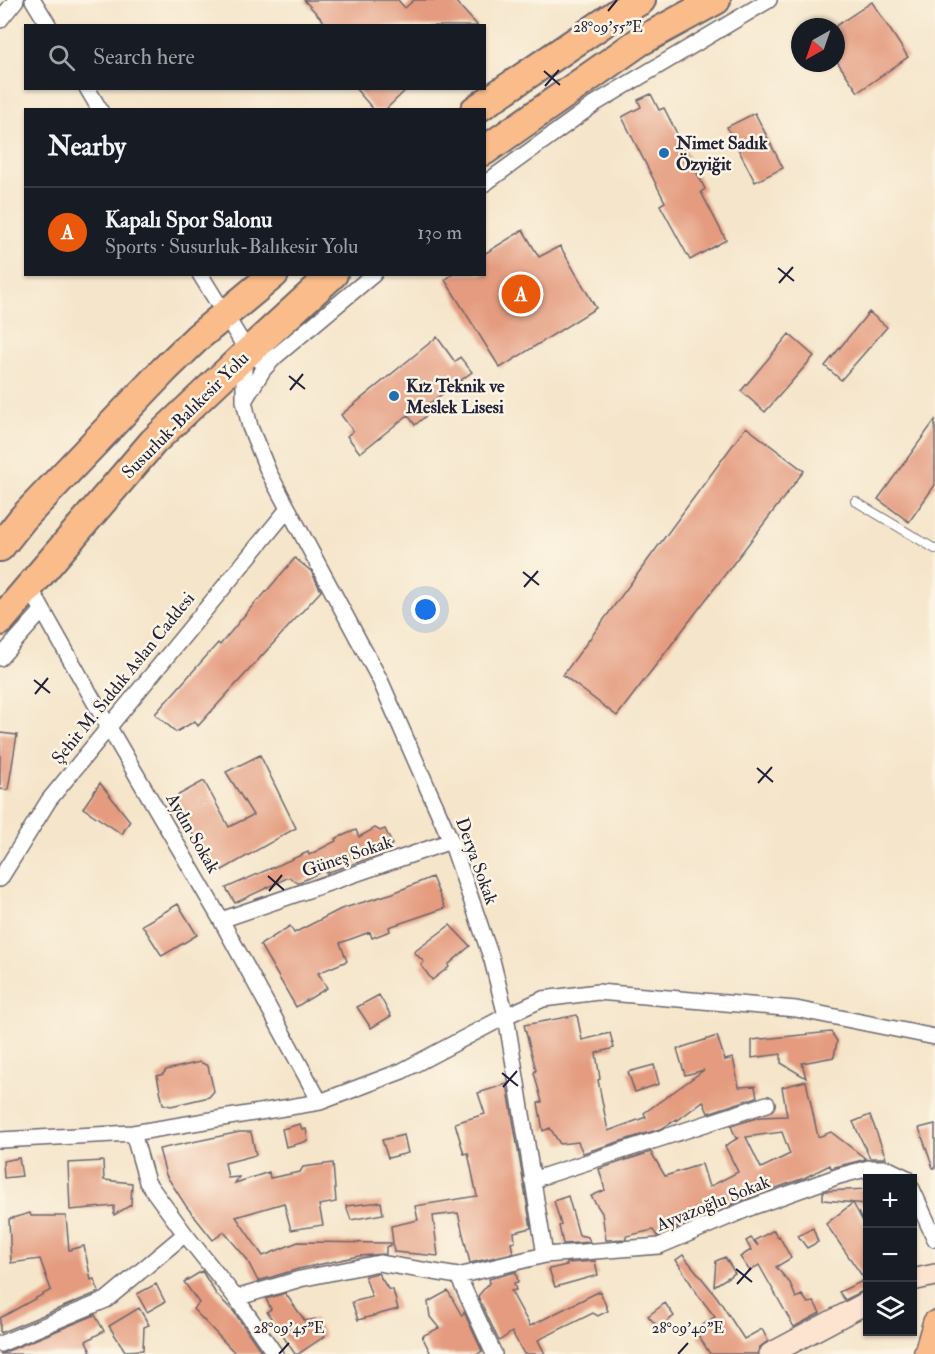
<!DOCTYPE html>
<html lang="en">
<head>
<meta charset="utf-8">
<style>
	body { margin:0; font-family:"IM FELL Double Pica",serif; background:#20242c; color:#f1f3f6 }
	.controls { position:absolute; right:18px; bottom:18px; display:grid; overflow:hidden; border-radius:0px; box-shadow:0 2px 4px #0004 }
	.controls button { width:54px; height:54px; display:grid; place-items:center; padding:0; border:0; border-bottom:2px solid #363941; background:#171b24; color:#f1f3f6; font:30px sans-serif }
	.compass { position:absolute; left:791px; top:18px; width:54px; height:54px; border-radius:50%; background:#171b24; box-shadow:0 2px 4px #0004; rotate:220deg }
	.you { position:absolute; left:426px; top:610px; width:21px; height:21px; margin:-15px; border:4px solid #fff; border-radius:50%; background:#1a73e8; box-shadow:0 0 0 9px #1a73e833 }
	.badge { display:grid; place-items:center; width:39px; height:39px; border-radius:50%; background:#ea580c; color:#fff; font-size:20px; font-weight:700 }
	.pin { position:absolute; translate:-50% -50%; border:3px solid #fff; box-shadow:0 2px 6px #0006 }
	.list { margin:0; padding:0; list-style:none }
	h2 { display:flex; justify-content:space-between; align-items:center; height:78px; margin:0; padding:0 24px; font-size:26px }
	h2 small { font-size:20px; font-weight:400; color:#9ea1a6 }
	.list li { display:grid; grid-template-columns:39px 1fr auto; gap:18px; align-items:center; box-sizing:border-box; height:90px; padding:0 24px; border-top:2px solid #363941 }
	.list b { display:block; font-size:22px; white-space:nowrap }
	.list p { margin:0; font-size:20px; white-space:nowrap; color:#9ea1a6 }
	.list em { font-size:20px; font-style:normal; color:#9ea1a6 }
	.icon { flex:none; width:33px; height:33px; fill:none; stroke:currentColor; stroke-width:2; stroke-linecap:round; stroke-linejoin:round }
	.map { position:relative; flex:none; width:935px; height:1354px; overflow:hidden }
	.search { position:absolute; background:#171b24; box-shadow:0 2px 4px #0004; left:24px; top:24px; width:462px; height:66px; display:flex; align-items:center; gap:15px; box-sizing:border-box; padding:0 21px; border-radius:0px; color:#9ea1a6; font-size:22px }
	.panel { position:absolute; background:#171b24; box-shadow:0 2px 4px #0004; left:24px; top:108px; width:462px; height:168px; border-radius:0px }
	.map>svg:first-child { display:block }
	.building { fill:#e49b7f; fill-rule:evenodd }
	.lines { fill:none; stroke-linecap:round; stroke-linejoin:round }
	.lane-casing { stroke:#6c666d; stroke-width:10 }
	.street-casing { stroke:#6c666d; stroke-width:18 }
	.secondary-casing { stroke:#6c666d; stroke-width:24 }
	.primary-casing { stroke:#6c666d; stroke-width:27 }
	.highway-casing { stroke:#6c666d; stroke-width:32 }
	.lane { stroke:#fff; stroke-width:8 }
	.street { stroke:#fff; stroke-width:15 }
	.secondary { stroke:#fde4d0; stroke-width:21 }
	.primary { stroke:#f9bc8a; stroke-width:24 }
	.highway { stroke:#f9bc8a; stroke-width:28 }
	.ticks { fill:none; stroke:#22223b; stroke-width:2 }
	.poi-dot { fill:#1f6fb2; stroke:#fcf5e5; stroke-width:2 }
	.labels { text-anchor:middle; stroke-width:5; stroke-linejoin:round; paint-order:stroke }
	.poi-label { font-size:18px; font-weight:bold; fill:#22223b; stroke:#fcf5e5; text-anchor:start }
	.street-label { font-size:18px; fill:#22223b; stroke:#fcf5e5 }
	.ticks-label { font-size:15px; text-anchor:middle; fill:#22223b; stroke:#fcf5e5; stroke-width:5; stroke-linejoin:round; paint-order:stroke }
</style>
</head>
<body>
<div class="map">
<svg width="935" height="1354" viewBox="0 0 935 1354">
	<rect width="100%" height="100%" fill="#fcf5e5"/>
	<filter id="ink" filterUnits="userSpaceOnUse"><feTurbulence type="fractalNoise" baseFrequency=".0167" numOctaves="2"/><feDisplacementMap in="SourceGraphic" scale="12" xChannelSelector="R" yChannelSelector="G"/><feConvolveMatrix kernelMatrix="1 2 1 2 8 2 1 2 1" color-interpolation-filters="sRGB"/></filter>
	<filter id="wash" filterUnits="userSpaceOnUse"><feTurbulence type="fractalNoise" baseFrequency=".008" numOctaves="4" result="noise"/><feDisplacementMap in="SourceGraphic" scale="24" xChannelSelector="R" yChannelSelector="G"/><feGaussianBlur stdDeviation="1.35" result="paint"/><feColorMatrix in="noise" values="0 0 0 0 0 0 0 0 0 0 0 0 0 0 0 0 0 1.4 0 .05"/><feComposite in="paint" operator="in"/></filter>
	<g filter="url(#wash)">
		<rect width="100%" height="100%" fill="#f5e5ca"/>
		<g id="blocks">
			<path class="building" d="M304 0H398L405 8 414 0H454L478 26H328Z
				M872 2 908 57 858 92 836 60V26Z
				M355 88H408L385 110H374Z
				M651 94 659 110 664 108 705 189 701 192 726 240 690 260 660 205 665 202 622 117 641 107 638 100Z
				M755 113 783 168 755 182 727 127Z
				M523 230 539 257 560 246 596 308 500 368 445 280 453 274H484V254Z
				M869 312 887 327 841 380 825 366Z
				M789 334 814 356 765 412 741 391Z
				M437 337 455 362 460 357 472 372 430 403 434 409 415 425 408 415 360 453 347 436 353 431 341 415Z
				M935 420V485L909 522 878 499Z
				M746 427 804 471 617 716 563 675Z
				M295 558 311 571 321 591 198 726 195 721 176 732 155 714 218 643 220 645 258 599 259 600Z
				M0 733 17 735 8 790 0 789Z
				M260 755 296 828 217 873 171 799 204 781 229 827 253 815 226 772Z
				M100 783 130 821 122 834 83 808Z
				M375 828 380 831 385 829 392 844 385 853 326 873 323 871 298 883 289 877 235 903 226 888 308 852 309 855 336 841 335 839 356 830 359 837Z
				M432 877 445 908 389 927 390 931 372 938 370 932 340 943 347 961 318 973 327 988 296 1007 260 945 290 926 294 933 341 909 393 893Z
				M178 904 197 935 162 956 142 925Z
				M450 925 470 946 448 965 449 967 432 980 421 965 424 962 414 952Z
				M379 995 391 1016 371 1028 357 1007Z
				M577 1015 582 1040 610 1033 614 1048 596 1053 600 1079 598 1080 608 1131 646 1117 644 1113 704 1070 685 1075 677 1049 717 1036 725 1060 733 1058 739 1087 755 1086 757 1097 708 1113 703 1101 678 1120 677 1119 663 1128 583 1153 578 1142 560 1144 550 1128 543 1131 538 1103 542 1102 534 1073 536 1070 524 1025Z
				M831 1032 837 1041 834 1057 802 1063 806 1078 781 1063V1054L752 1058V1040Z
				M200 1062 208 1066 214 1091 209 1097 171 1106 163 1104 157 1076 163 1074 166 1070Z
				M654 1065 659 1084 635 1092 628 1072Z
				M806 1081 818 1137 831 1132 866 1159 831 1168 830 1165 804 1178 748 1198 657 1236 653 1230 626 1236V1239L606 1240 602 1213 591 1196 605 1190 599 1169 651 1152 665 1176 702 1164 709 1187 738 1172 725 1146 738 1138H736L731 1126 760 1117 787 1116 782 1087ZM782 1132 790 1154 761 1168 746 1137Z
				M507 1084 531 1228 514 1232 515 1242 511 1243 513 1253 470 1263 458 1213 433 1216 438 1256 394 1252 391 1226 418 1220 415 1206 477 1196 468 1153 464 1154 455 1123 485 1114 478 1093Z
				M870 1115 886 1158H870L853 1122Z
				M300 1124 302 1129H306L308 1141 286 1147 282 1129Z
				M935 1124V1168H933L919 1128Z
				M240 1132H251L256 1155 225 1163 228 1178 239 1177 235 1183 269 1172 270 1178 300 1172 303 1167 333 1163 336 1202 319 1205 323 1225 291 1230 284 1203 236 1217 263 1256 298 1242 391 1243V1245L386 1247V1254L359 1256 298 1269 258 1281 246 1258 224 1232 213 1240 186 1206 166 1175 159 1149Z
				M404 1135 408 1153 388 1158 382 1140Z
				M19 1158 22 1176 4 1178 3 1161Z
				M103 1161 104 1180 132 1183 131 1205 114 1215V1206L70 1210 68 1163Z
				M867 1189V1204L823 1200V1192L826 1191Z
				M568 1196 579 1235 588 1237 590 1242 563 1244 559 1226 561 1225 554 1201Z
				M381 1202 383 1214 351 1220 346 1206Z
				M853 1203 867 1229V1289L845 1300 839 1292 865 1280 826 1224Z
				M30 1213 31 1216H66L69 1250 84 1246 91 1280 94 1279 99 1292 0 1333V1318L51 1290 40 1259 11 1263 9 1219Z
				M813 1228 818 1242 807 1248 798 1236Z
				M774 1230 777 1237 779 1236 791 1258 776 1267 790 1283 796 1298 802 1295 808 1303 814 1302 820 1313 794 1327 759 1265 750 1271 740 1257 751 1250 746 1241 751 1238 758 1246 755 1240Z
				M683 1255 717 1297 744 1339 762 1329 768 1341 760 1347 757 1354H710L695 1330 715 1317 698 1295 676 1260Z
				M725 1257 735 1273 714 1286 716 1261Z
				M595 1261 598 1275 555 1287 549 1269 567 1265V1263Z
				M202 1271 216 1294 234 1312 263 1354H236L193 1309 199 1303 184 1282Z
				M516 1272 518 1282 514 1283 516 1290 511 1291 530 1326 600 1291 608 1311 598 1316 593 1313 538 1340 545 1354H524L512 1332 499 1341 478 1296 490 1282 489 1279Z
				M378 1273 388 1289 393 1290 398 1309 358 1320 352 1302 372 1297 365 1276Z
				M156 1284 165 1302 147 1312 137 1294Z
				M448 1291 462 1316 464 1312 482 1351 478 1354H431L422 1336 439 1328 430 1317 428 1302Z
				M285 1293 305 1321 315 1319 325 1336 298 1354H295L267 1312 271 1309 266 1299Z
				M665 1303 674 1316 659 1328 648 1316Z
				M139 1308 149 1325 144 1327 143 1350 125 1351 109 1326Z
				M95 1315 104 1331 86 1341 92 1354H0Z"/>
		</g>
	</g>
	<g filter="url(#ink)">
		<use href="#blocks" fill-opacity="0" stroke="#6c666d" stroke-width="1.5"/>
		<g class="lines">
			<defs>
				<path id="lane" d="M855 501 935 549"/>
				<path id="street" d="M33 0 49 26
					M0 20 16 0
					M87 88 100 110
					M484 184 596 103 769 0
					M200 274 248 352 259 360 276 356 374 274
					M246 358 244 364V401L250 427 269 473 380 680 451 841 492 960 506 1016 545 1255
					M244 401 263 370 275 357
					M29 586 108 726 221 920 320 1102
					M0 658 42 611
					M0 879 49 800 288 509
					M221 920 451 841
					M133 1133 147 1182 185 1234
					M0 1140 133 1133 320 1102 402 1071 506 1016 543 999 598 992 796 1009 935 1037
					M532 1180 767 1104
					M912 1189 935 1239
					M458 1276 545 1255 659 1246 752 1207 839 1176 869 1168H886L907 1178
					M236 1298 275 1354
					M0 1344 106 1300 185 1234 236 1298 300 1279 379 1263 458 1276 494 1354"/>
				<path id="secondary" d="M912 1280 935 1275
					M770 1354 868 1302"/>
				<path id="primary" d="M926 1354 935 1323"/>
				<path id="highway" d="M475 110 618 13 641 0
					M484 151 639 42 716 0
					M0 547 23 518 164 370 198 337 274 274
					M0 621 153 442 248 352 333 274"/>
			</defs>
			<use href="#lane" class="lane-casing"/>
			<use href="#street" class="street-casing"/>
			<use href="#secondary" class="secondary-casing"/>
			<use href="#primary" class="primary-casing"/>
			<use href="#highway" class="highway-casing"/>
			<use href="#lane" class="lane"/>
			<use href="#street" class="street"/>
			<use href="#secondary" class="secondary"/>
			<use href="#primary" class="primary"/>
			<use href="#highway" class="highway"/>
		</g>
	</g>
	<path class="ticks" d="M608 11 617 0M544 71 560 85M545 86 559 70M778 268 794 281M779 283 793 267M289 376 305 389M290 390 303 374M523 572 539 585M524 587 538 571M34 680 50 693M35 694 48 678M757 768 773 782M758 783 772 767M268 876 284 890M269 891 282 875M502 1073 518 1086M503 1087 517 1071M736 1269 752 1282M737 1284 751 1268M279 1354 289 1343M678 1354 688 1343"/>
	<g class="poi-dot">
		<circle cx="664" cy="153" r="6"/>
		<circle cx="394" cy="396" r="6"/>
	</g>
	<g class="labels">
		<g class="poi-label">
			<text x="676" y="149">Nimet Sadık<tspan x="676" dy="21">Özyiğit</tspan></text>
			<text x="406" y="392">Kız Teknik ve<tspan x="406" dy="21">Meslek Lisesi</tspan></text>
		</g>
		<g class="street-label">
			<text transform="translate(185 415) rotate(-45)" y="6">Susurluk-Balıkesir Yolu</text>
			<text transform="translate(123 678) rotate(-51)" y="6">Şehit M. Sıddık Aslan Caddesi</text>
			<text transform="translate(193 833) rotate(60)" y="6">Aydın Sokak</text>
			<text transform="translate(347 856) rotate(-19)" y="6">Güneş Sokak</text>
			<text transform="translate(477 861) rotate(70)" y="6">Derya Sokak</text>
			<text transform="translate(713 1203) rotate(-22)" y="6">Ayvazoğlu Sokak</text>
		</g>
	</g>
	<g class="ticks-label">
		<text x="608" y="32">28°09'55"E</text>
		<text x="289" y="1333">28°09'45"E</text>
		<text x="688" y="1333">28°09'40"E</text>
	</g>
</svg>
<div class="controls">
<button>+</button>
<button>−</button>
<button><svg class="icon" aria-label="layers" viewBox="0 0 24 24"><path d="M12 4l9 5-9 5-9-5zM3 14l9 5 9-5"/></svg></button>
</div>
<svg class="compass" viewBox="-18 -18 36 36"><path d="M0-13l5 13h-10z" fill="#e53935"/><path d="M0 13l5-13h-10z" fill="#9ea1a6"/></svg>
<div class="you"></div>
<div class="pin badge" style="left:521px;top:294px">A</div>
<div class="search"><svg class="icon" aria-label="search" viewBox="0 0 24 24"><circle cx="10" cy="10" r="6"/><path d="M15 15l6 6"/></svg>Search here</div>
<section class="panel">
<h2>Nearby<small></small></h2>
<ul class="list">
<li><span class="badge">A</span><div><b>Kapalı Spor Salonu</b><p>Sports · Susurluk-Balıkesir Yolu</p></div><em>130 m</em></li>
</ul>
</section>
</div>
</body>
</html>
